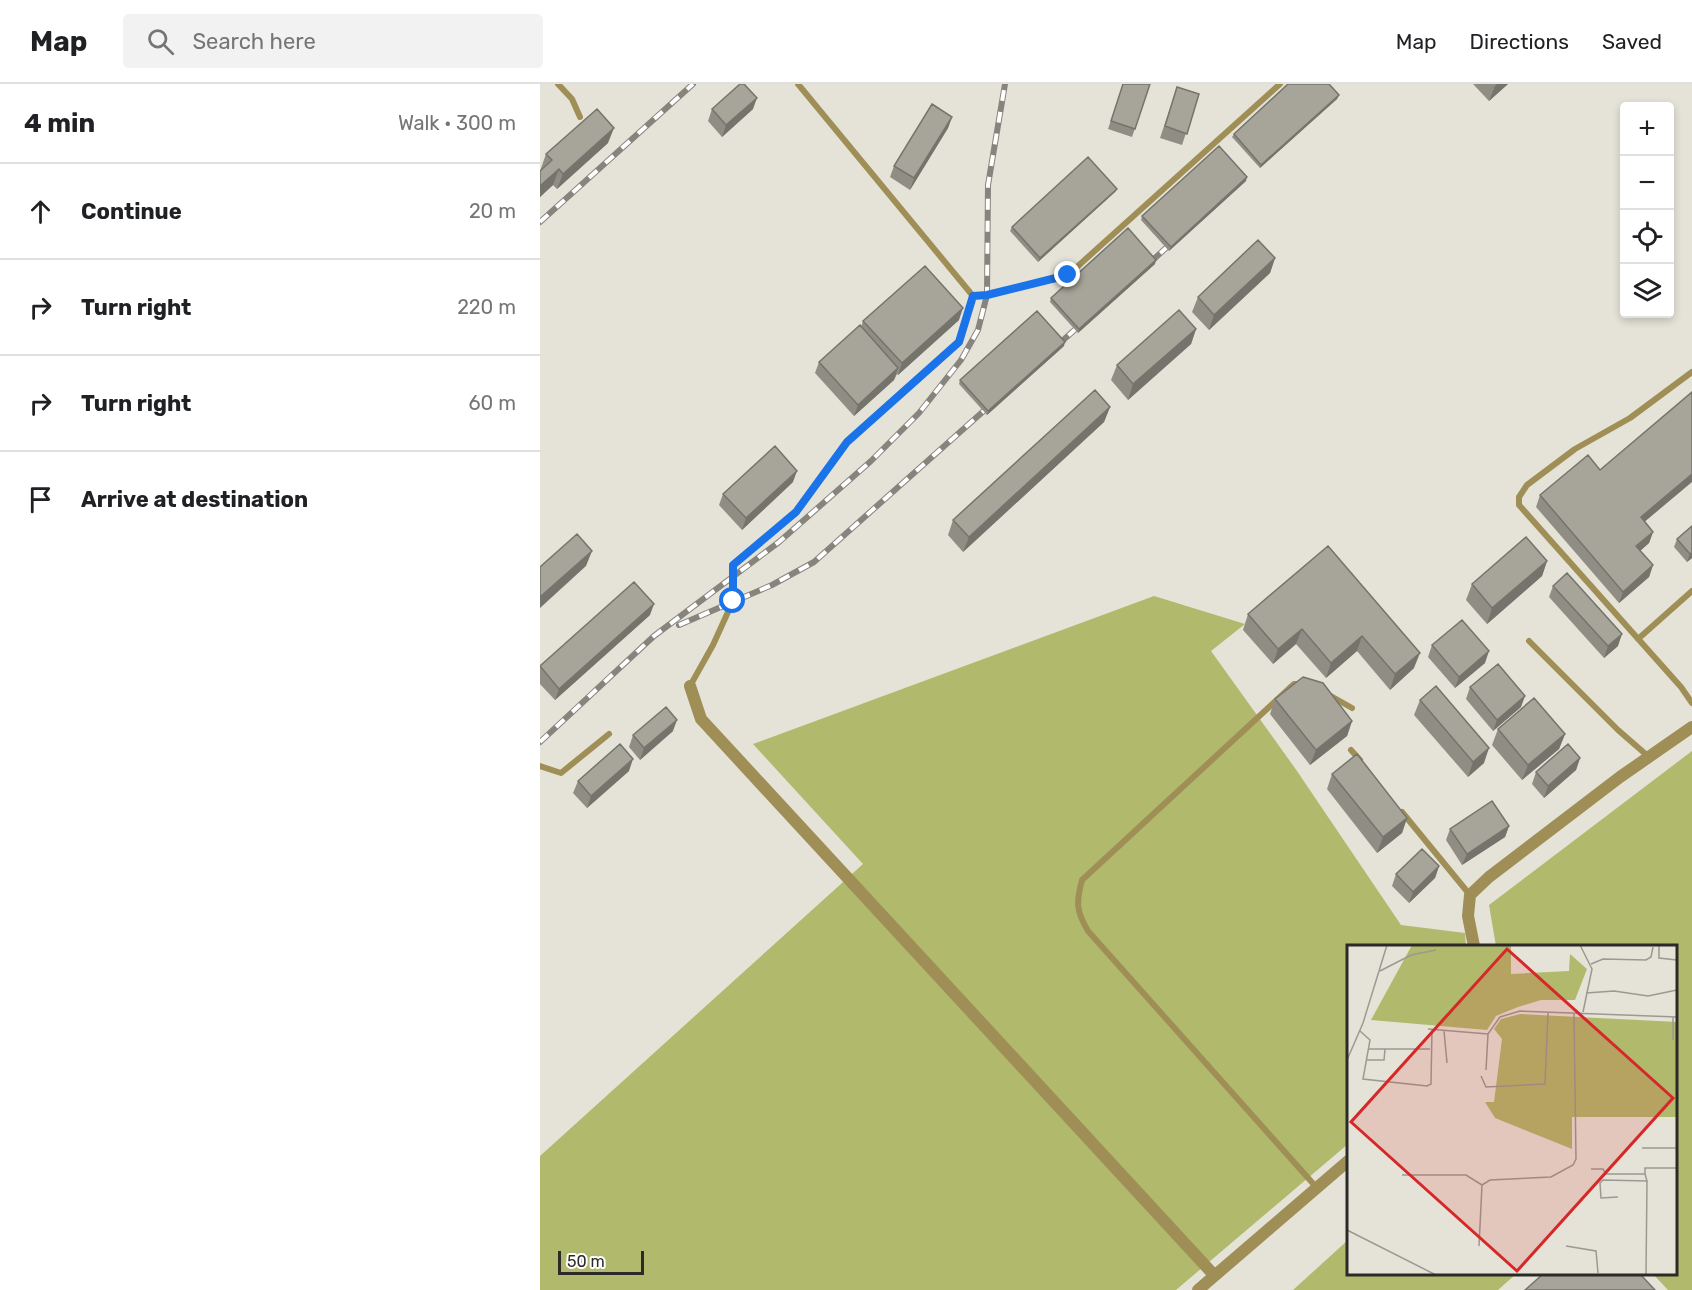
<!DOCTYPE html>
<html lang="en">
<head>
<meta charset="utf-8">
<style>
	body { margin:0; font-family:Rubik,sans-serif; background:#f2f2f2; color:#202124 }
	.controls { position:absolute; right:18px; top:18px; display:grid; overflow:hidden; border-radius:6px; box-shadow:0 3px 9px #0003 }
	.controls button { width:54px; height:54px; display:grid; place-items:center; padding:0; border:0; border-bottom:2px solid #e0e0e0; background:#fff; color:#202124; font:30px sans-serif }
	.scale { position:absolute; left:18px; bottom:15px; width:86px; box-sizing:border-box; padding-left:6px; border:3px solid #2b2a26; border-top:0; font-size:16px; line-height:21px; white-space:nowrap; color:#2b2a26; -webkit-text-stroke:4px #fff; paint-order:stroke }
	.stop { position:absolute; width:18px; height:18px; margin:-14px; border:4px solid #1a73e8; border-radius:50%; background:#fff }
	.stop.end { background:#1a73e8; border-color:#fff; box-shadow:0 2px 6px #0008 }
	.list { margin:0; padding:0; list-style:none }
	h2 { display:flex; justify-content:space-between; align-items:center; height:78px; margin:0; padding:0 24px; font-size:26px }
	h2 small { font-size:20px; font-weight:400; color:#757577 }
	.list li { display:grid; grid-template-columns:39px 1fr auto; gap:18px; align-items:center; box-sizing:border-box; height:96px; padding:0 24px; border-top:2px solid #e0e0e0 }
	.list b { display:block; font-size:22px; white-space:nowrap }
	.list em { font-size:20px; font-style:normal; color:#757577 }
	.icon { flex:none; width:33px; height:33px; fill:none; stroke:currentColor; stroke-width:2; stroke-linecap:round; stroke-linejoin:round }
	.map { position:relative; flex:none; width:1152px; height:1206px; overflow:hidden }
	header { display:flex; align-items:center; gap:36px; box-sizing:border-box; height:84px; padding:0 30px; background:#fff; border-bottom:2px solid #e0e0e0 }
	header strong { font-size:28px }
	nav { display:flex; gap:33px; margin-inline-start:auto; font-size:21px }
	.search { width:420px; height:54px; background:#f2f2f2; display:flex; align-items:center; gap:15px; box-sizing:border-box; padding:0 21px; border-radius:6px; color:#757577; font-size:22px }
	main { display:flex }
	aside { flex:1; background:#fff }
	.map>svg:first-child { display:block }
	.green { fill:#b1b96c }
	.lines { fill:none; stroke-linecap:round; stroke-linejoin:round }
	.service { stroke:#9f8e55; stroke-width:6 }
	.minor { stroke:#9f8e55; stroke-width:12 }
	.rail-casing { stroke:#86847d; stroke-width:6 }
	.rail { stroke:#fff; stroke-width:4; stroke-dasharray:11; stroke-linecap:butt }
	.wall { fill:#908e84 }
	.shaded-wall { fill:#75746c }
	.building { fill:#a7a59a; stroke:#75746c; stroke-width:1.5 }
	.route { stroke:#1a73e8; stroke-width:8 }
	.inset-road { fill:none; stroke:#9b9991; stroke-width:1.5 }
	.view { fill:#d62828; fill-opacity:0.15; stroke:#d62828; stroke-width:3 }
	.inset-edge { fill:none; stroke:#2b2a26; stroke-width:3 }
</style>
</head>
<body>
<header>
<strong>Map</strong>
<div class="search"><svg class="icon" aria-label="search" viewBox="0 0 24 24"><circle cx="10" cy="10" r="6"/><path d="M15 15l6 6"/></svg>Search here</div>
<nav><a>Map</a><a>Directions</a><a>Saved</a></nav>
</header>
<main>
<aside>
<h2>4 min<small>Walk · 300 m</small></h2>
<ul class="list">
<li><svg class="icon" aria-label="ahead" viewBox="0 0 24 24"><path d="M12 20V5M6 11l6-6 6 6"/></svg><div><b>Continue</b></div><em>20 m</em></li>
<li><svg class="icon" aria-label="right" viewBox="0 0 24 24"><path d="M7 20v-9h11M14 6l5 5-5 5"/></svg><div><b>Turn right</b></div><em>220 m</em></li>
<li><svg class="icon" aria-label="right" viewBox="0 0 24 24"><path d="M7 20v-9h11M14 6l5 5-5 5"/></svg><div><b>Turn right</b></div><em>60 m</em></li>
<li><svg class="icon" aria-label="arrive" viewBox="0 0 24 24"><path d="M6 21V4h12l-3 4 3 4H6"/></svg><div><b>Arrive at destination</b></div></li>
</ul>
</aside>
<div class="map">
<svg width="1152" height="1206" viewBox="0 0 1152 1206">
	<rect width="100%" height="100%" fill="#e5e3d8"/>
	<path class="green" d="M614 512 705 540 671 567 757 687 861 841 925 849 926 862H808V1060L636 1206H0V1072L323 780 213 660Z
		M1152 667V1206H1128L1113 1190H1136V862H956L949 821Z
		M808 1156V1190H976L958 1206H753Z"/>
	<g class="lines">
		<path class="service" d="M18 0 32 15 40 33
			M433 212 447 211 528 191 740 0
			M1152 288 1090 334 1035 365 987 401 979 413V421L1141 603 1152 619
			M1098 555 1152 507
			M989 557 1078 646 1109 673
			M760 600H754L542 796C536 818 536 827 548 847L777 1104
			M150 602 173 561 193 517V481L256 428 307 358 419 258 433 212 258 0
			M789 611 812 624
			M811 666 820 676
			M0 682 21 689 69 650
			M862 728 930 811"/>
		<path class="minor" d="M150 602 161 635 674 1191
			M934 862 928 832 930 811 949 793 1080 693 1152 643
			M658 1206 808 1077"/>
		<defs>
			<path id="rail" d="M0 138 153 0
				M604 184 637 154
				M512 266 548 234
				M139 541 232 501 274 478 456 316
				M0 658 114 552 239 458 331 377 379 329 421 276 438 246 447 211 448 101 465 0"/>
		</defs>
		<use href="#rail" class="rail-casing"/>
		<use href="#rail" class="rail"/>
	</g>
	<path class="wall" d="M583 0H610L592 53 568 45Z
		M933 0H968L949 17Z
		M637 3 659 10 642 61 620 54Z
		M799 11 797 15 720 84 692 53 694 50Z
		M172 25H213L182 53 168 37Z
		M412 33 408 44 370 106 350 93 354 82Z
		M68 59 17 105 13 101 0 113V87L6 70Z
		M706 97 629 167 601 136 602 132Z
		M577 105 575 108 498 178 470 147 472 143Z
		M735 174 730 189 669 246 652 228 658 213Z
		M615 180 538 249 510 218 511 214Z
		M419 236 358 291 357 290 354 296 314 332 275 289 279 278 321 243 323 237Z
		M656 245 651 260 588 316 571 296 577 281Z
		M524 262 447 331 419 300 420 296Z
		M570 323 564 338 423 468 408 451 413 436Z
		M253 398 202 446 179 421 183 410Z
		M1000 411 1104 438 1113 448 1109 459 1100 467 1113 481 1109 493 1079 519 996 423Z
		M1152 442V474L1147 478 1134 463 1137 455Z
		M788 462 874 584 850 606 817 567 786 594 756 560 733 580 703 546 708 530Z
		M1007 477 1002 492 947 540 926 516 932 500Z
		M1013 502 1078 562 1064 574 1009 513Z
		M110 531 15 616 0 600V582Z
		M892 561 945 579 915 604 888 573Z
		M930 603 981 623 953 647 926 615Z
		M735 615 812 637 807 652 770 681 730 630Z
		M880 616 944 679 928 693 874 631Z
		M958 645 1025 650 1019 665 982 696 952 661Z
		M133 647 100 676 89 663 93 651Z
		M1040 674 1036 686 1004 714 992 700 996 688Z
		M89 687 47 724 33 709 38 697Z
		M792 690 867 734 862 749 837 769 787 705Z
		M969 742 965 753 922 781 906 756 910 745Z
		M899 782 895 794 869 819 852 802 856 790Z"/>
	<path class="shaded-wall" d="M957 0H968L949 17 955 2Z
		M799 11 797 15 720 84 721 81Z
		M217 14 213 25 182 53 186 41Z
		M412 33 408 44 370 106 374 94Z
		M74 44 68 59 17 105 23 90Z
		M19 85 13 101 0 113V102Z
		M707 93 706 97 629 167 631 163Z
		M577 105 575 108 498 178 500 174Z
		M735 174 730 189 669 246 674 231Z
		M616 176 615 180 538 249 539 245Z
		M423 224 419 236 358 291 362 279Z
		M656 245 651 260 588 316 593 300Z
		M525 258 524 262 447 331 448 327Z
		M358 284 354 296 314 332 318 321Z
		M570 323 564 338 423 468 429 453Z
		M257 387 253 398 202 446 206 434Z
		M1152 390V398L1096 445 1101 433Z
		M1113 448 1109 459 1092 474 1096 462Z
		M52 467 46 482 0 524V513Z
		M1152 469V474L1147 478 1150 470Z
		M1007 477 1002 492 947 540 952 524Z
		M1113 481 1109 493 1079 519 1083 508Z
		M114 520 110 531 15 616 19 605Z
		M762 545 756 560 733 580 738 565Z
		M1082 550 1078 562 1064 574 1068 562Z
		M822 552 817 567 786 594 791 579Z
		M949 567 945 579 915 604 919 593Z
		M880 569 874 584 850 606 855 590Z
		M985 612 981 623 953 647 957 636Z
		M137 636 133 647 100 676 104 664Z
		M812 637 807 652 770 681 776 666Z
		M1025 650 1019 665 982 696 988 681Z
		M949 664 944 679 928 693 933 678Z
		M1040 674 1036 686 1004 714 1008 702Z
		M93 675 89 687 47 724 51 712Z
		M867 734 862 749 837 769 843 753Z
		M969 742 965 753 922 781 927 770Z
		M899 782 895 794 869 819 873 808Z"/>
	<path class="building" d="M200 0H204L217 14 186 41 172 25Z
		M583 0H610L595 45 571 37Z
		M748 0H789L799 11 721 81 694 50Z
		M637 3 659 10 647 50 625 42Z
		M392 20 412 33 374 94 354 82Z
		M57 25 74 44 23 90 19 85 0 102V87L12 76 6 70Z
		M679 62 707 93 631 163 602 132Z
		M548 73 577 105 500 174 472 143Z
		M588 144 616 176 539 245 511 214Z
		M718 156 735 174 674 231 658 213Z
		M385 182 423 224 362 279 323 237Z
		M639 226 656 245 593 300 577 281Z
		M497 227 525 258 448 327 420 296Z
		M320 241 358 284 318 321 279 278Z
		M555 306 570 323 429 453 413 436Z
		M1152 308V390L1101 433 1113 448 1096 462 1113 481 1083 508 1000 411 1048 371 1060 386Z
		M235 362 257 387 206 434 183 410Z
		M1152 442V469L1150 470 1137 455Z
		M37 450 52 467 0 513V483Z
		M986 453 1007 477 952 524 932 500Z
		M788 462 880 569 855 590 822 552 791 579 762 545 738 565 708 530Z
		M1027 489 1082 550 1068 562 1013 502Z
		M94 498 114 520 19 605 0 582Z
		M922 536 949 567 919 593 892 561Z
		M958 580 985 612 957 636 930 603Z
		M763 593 783 599 812 637 776 666 735 615Z
		M896 602 949 664 933 678 880 616Z
		M994 614 1025 650 988 681 958 645Z
		M126 623 137 636 104 664 93 651Z
		M80 660 93 675 51 712 38 697Z
		M1028 660 1040 674 1008 702 996 688Z
		M817 670 867 734 843 753 792 690Z
		M952 717 969 742 927 770 910 745Z
		M882 765 899 782 873 808 856 790Z
		M1003 1190H1100L1115 1206H985Z"/>
	<g class="lines">
		<path class="route" d="M193 517V481L256 428 307 358 419 258 433 212 447 211 528 191"/>
	</g>
	<g transform="translate(807 861)">
		<rect width="330" height="330" fill="#e5e3d8"/>
		<path d="M65 0H164V29L222 26 223 9 240 24 228 55H194L171 62 149 71 140 85 24 75ZM173 69 330 77V172H225V204L148 173 138 157H147L155 94 147 84 154 74Z" fill="#b1b96c"/>
		<path class="inset-road" d="M233 0 245 24 236 67M312 0V13L330 15M244 19 256 14 299 15 304 12 306 2M33 26 64 10 89 5M239 48 267 46 301 51 330 45M326 72V95M81 84 141 89 153 72 173 66 330 72M13 86 23 95 16 134 80 141 84 139 85 84M97 86 100 118M21 104H83M0 115 16 78 40 0M19 115H37L38 104M139 125 141 89M134 131 139 142 198 139 201 67M295 203H330M244 224H256L259 229H298V223H330M55 230H119L135 240M271 252 254 253 253 238 256 235 300 236 298 229M0 285 89 330M132 301 135 240 143 235 204 232 226 220 229 214 227 68M219 301 249 306 251 328M299 330 300 236"/>
		<path class="view" d="M160 4 326 153 170 326 4 177Z"/>
		<rect width="330" height="330" class="inset-edge"/>
	</g>
</svg>
<div class="controls">
<button>+</button>
<button>−</button>
<button><svg class="icon" aria-label="locate" viewBox="0 0 24 24"><circle cx="12" cy="12" r="6"/><path d="M12 2v4M12 18v4M2 12h4M18 12h4"/></svg></button>
<button><svg class="icon" aria-label="layers" viewBox="0 0 24 24"><path d="M12 4l9 5-9 5-9-5zM3 14l9 5 9-5"/></svg></button>
</div>
<div class="scale">50 m</div>
<div class="stop" style="left:193px;top:517px"></div>
<div class="stop end" style="left:528px;top:191px"></div>
</div>
</main>
</body>
</html>
